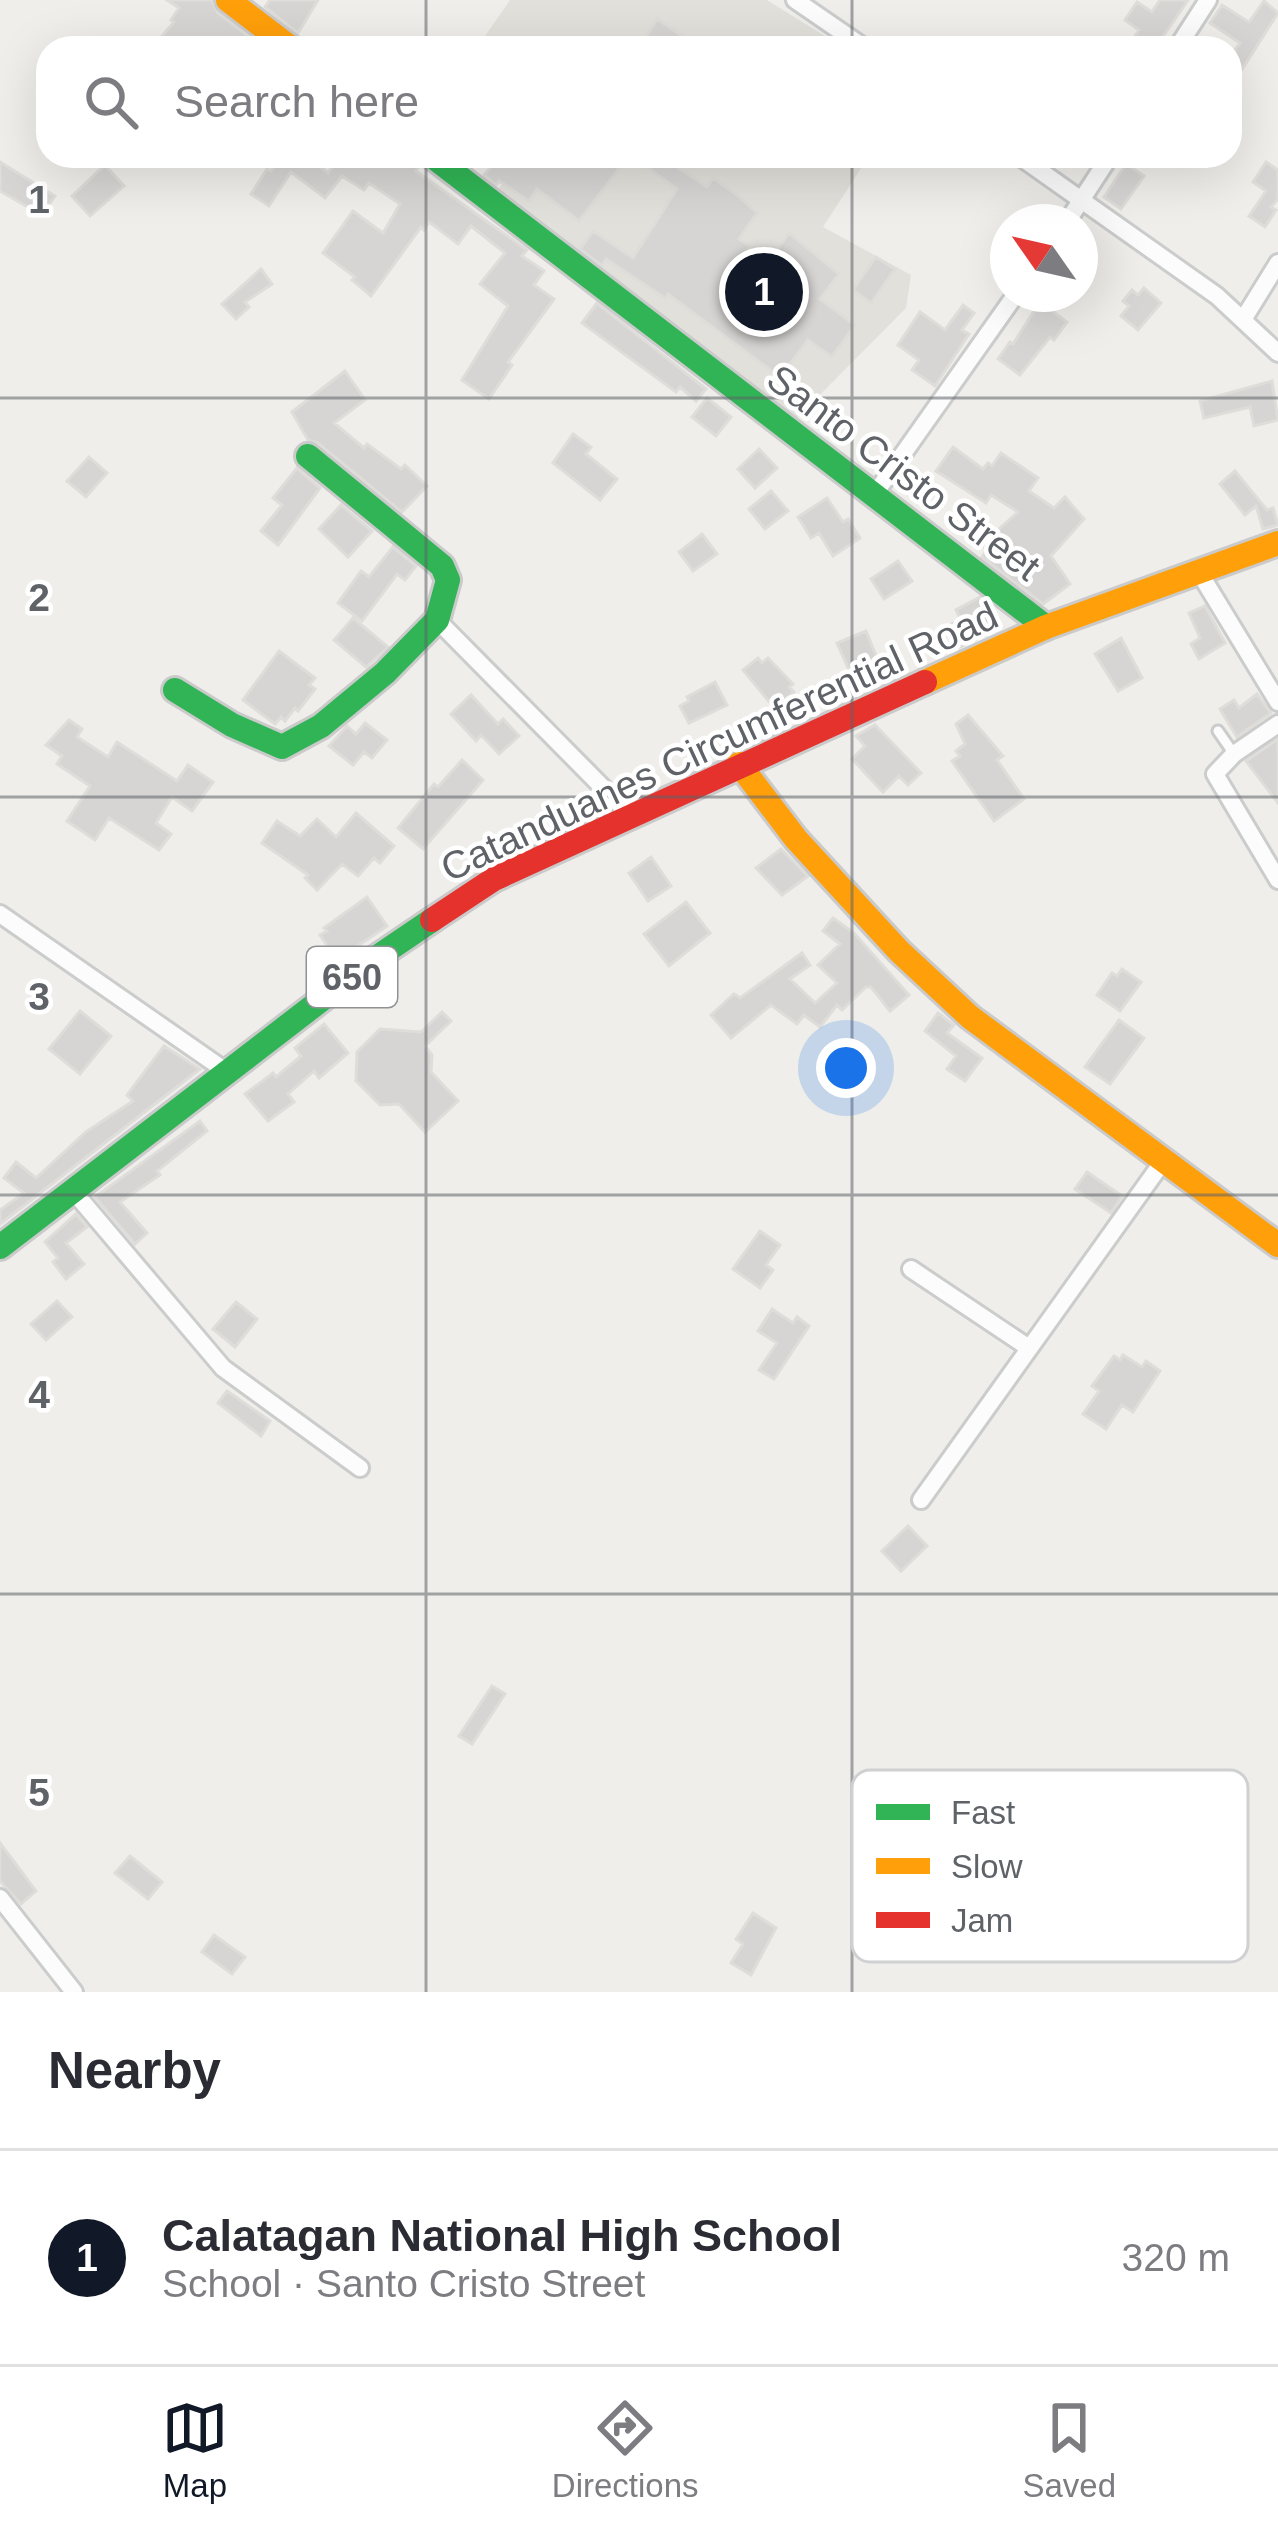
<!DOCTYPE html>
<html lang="en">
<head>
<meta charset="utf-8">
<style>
	body { margin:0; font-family:Helvetica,sans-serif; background:#f7f7f7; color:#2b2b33 }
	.compass { position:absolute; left:990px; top:204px; width:108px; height:108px; border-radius:50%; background:#fff; box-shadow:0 12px 48px #0002; rotate:304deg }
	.you { position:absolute; left:846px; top:1068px; width:42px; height:42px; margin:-30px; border:9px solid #fff; border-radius:50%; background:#1a73e8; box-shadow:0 0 0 18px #1a73e833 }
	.badge { display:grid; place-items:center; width:78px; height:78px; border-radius:50%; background:#111827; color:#fff; font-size:39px; font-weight:700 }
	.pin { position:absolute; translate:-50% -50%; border:6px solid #fff; box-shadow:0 3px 12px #0006 }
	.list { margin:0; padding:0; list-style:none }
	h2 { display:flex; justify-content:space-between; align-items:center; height:156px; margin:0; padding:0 48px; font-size:51px }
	h2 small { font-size:39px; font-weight:400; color:#7c7c81 }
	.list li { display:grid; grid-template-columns:78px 1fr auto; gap:36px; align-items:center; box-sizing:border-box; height:216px; padding:0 48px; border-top:3px solid #e1e1e2 }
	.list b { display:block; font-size:45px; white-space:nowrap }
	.list p { margin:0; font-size:39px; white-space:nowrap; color:#7c7c81 }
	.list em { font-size:39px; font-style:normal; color:#7c7c81 }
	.icon { flex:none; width:66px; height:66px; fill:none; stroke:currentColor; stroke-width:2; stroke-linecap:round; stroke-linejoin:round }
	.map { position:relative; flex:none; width:1278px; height:1992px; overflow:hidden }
	.search { position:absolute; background:#fff; box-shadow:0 12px 48px #0002; left:36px; right:36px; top:36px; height:132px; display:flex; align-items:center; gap:30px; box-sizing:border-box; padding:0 42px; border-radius:36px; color:#7c7c81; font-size:45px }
	.sheet { height:372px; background:#fff }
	nav { display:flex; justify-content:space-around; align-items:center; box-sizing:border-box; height:168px; border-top:3px solid #e1e1e2; background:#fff; font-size:33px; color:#7c7c81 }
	nav a { display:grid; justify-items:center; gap:6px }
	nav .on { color:#111827 }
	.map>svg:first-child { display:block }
	.education { fill:#e2e0da }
	.building { fill:#d6d5d3; stroke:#deddd9; stroke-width:3 }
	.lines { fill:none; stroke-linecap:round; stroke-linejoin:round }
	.lane-casing { stroke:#cbcccc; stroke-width:15 }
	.street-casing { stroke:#cbcccc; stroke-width:22 }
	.fast-casing { stroke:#cacacb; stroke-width:30 }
	.slow-casing { stroke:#cacacb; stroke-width:30 }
	.jam-casing { stroke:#cacacb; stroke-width:30 }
	.lane { stroke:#fdfcfc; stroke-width:9 }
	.street { stroke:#fdfcfc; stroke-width:16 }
	.fast { stroke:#30b455; stroke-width:24 }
	.slow { stroke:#ff9f0a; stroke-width:24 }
	.jam { stroke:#e5322d; stroke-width:24 }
	.grid { fill:none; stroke:#5f6368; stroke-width:3; stroke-opacity:0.55 }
	.labels { text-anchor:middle; stroke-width:9; stroke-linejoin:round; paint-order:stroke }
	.shield { fill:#fff; stroke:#8f9295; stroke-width:3 }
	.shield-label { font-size:36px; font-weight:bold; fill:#5f6368 }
	.street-label { font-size:39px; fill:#5f6368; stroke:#fff }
	.key { fill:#fff; stroke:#cfd0d2; stroke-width:3 }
	.key-label { font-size:33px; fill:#5f6368 }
	.grid-label { font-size:39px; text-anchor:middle; font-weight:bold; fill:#5f6368; stroke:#fff; stroke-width:9; stroke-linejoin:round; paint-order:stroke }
</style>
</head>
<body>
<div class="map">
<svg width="1278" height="1992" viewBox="0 0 1278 1992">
	<rect width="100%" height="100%" fill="#efeeea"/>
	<path class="education" d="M510 0H767L844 48H494L481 42Z
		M521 156H869L823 227 911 275 906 308 793 422 493 197Z"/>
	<path class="building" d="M167 0H212L218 13 264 48H152L174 22 171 20 179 8Z
		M270 0H318L298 33 265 7Z
		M1160 0H1188L1155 48H1127L1139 30 1125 20 1137 2 1152 12Z
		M1264 1 1278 13 1230 88V57L1240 43 1210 23 1222 5 1249 22Z
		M657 19 687 39 705 48H667L647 36Z
		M282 156H307L328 173 340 156H407L419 166 416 171 527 250 522 256 544 271 534 285 554 299 508 362 512 365 489 399 462 380 508 306 480 284 505 253 471 226 458 244 429 222 424 230 421 227 371 296 352 280 355 277 323 253 353 211 383 233 400 204 369 183 364 190 342 176 325 198 291 172 269 206 251 194 267 169 271 171Z
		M474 156H629L579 221 537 189 529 201 499 181 496 185 484 175 491 167Z
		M631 156H671L668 161 707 187 713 178 736 194 757 213 739 239 749 246 739 262 784 289 801 267 777 250 789 233 839 274 820 299 855 325 832 357 808 340 780 377 668 294 665 298 606 259 602 266 580 249 593 231 633 258 677 189Z
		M0 162 55 196 42 215 0 191Z
		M1266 162 1278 170V199L1271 207 1276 210 1265 227 1249 216 1266 191 1253 182Z
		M1126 164 1144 176 1121 209 1104 197Z
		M105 165 124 186 90 216 72 196Z
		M876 257 895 269 871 303 853 290Z
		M261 269 272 284 245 302 249 307 236 319 222 304Z
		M1144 288 1161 303 1138 330 1121 316 1129 306 1123 301 1132 290 1138 295Z
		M1040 302 1067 322 1054 340 1050 337 1020 375 998 359 1010 342 1013 344Z
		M597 303 706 389 696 401 680 387 676 392 582 323Z
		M963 305 974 313 962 330 969 334 935 386 912 370 919 360 898 345 920 312 945 330Z
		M345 371 365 400 334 423 364 448 367 444 401 469 405 465 427 486 402 512 318 443 308 440 292 412Z
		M1272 381 1278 420 1254 426 1250 407 1204 418 1200 401Z
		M707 398 731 417 716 436 692 417Z
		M573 434 591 447 586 454 617 479 600 500 553 463Z
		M953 447 983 469 988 463 992 466 1001 453 1038 478 1029 491 1054 508 1065 497 1084 519 1051 556 1070 584 1043 604 982 557 987 550 975 537 985 528 992 535 1018 512 991 495 986 503 936 471Z
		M759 449 777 468 755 488 738 469Z
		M89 457 107 473 86 497 67 481Z
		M297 468 320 488 278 545 261 531 282 505 273 498Z
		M1235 471 1267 510 1273 508 1278 525 1263 529 1256 506 1245 515 1220 484Z
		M771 491 788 511 765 529 749 509Z
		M827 498 843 522 848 519 860 538 833 556 819 533 811 538 798 517Z
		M341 505 372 531 348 557 319 529Z
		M702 534 717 554 693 571 679 552Z
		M393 547 416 566 405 580 397 574 362 621 338 603 361 571 369 577Z
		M898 561 912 581 884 599 871 579Z
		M980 597 993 607 1002 627 958 648 947 626 961 620 956 610Z
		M1205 606 1225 643 1199 659 1191 644 1200 638 1189 613Z
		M353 618 388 647 366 667 334 640Z
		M866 631 877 658 849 670 837 643Z
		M1121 638 1142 678 1118 691 1095 654Z
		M279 651 315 678 309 685 315 689 298 711 295 708 285 721 281 717 275 724 243 700Z
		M758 658 762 663 768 658 793 684 789 687 794 692 779 704 776 700 771 704 743 670Z
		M715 682 727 705 689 723 680 706 689 701 687 697Z
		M1257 694 1271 713 1237 737 1220 709 1234 700 1239 708Z
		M471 695 498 724 503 719 519 736 499 754 481 735 476 741 451 714Z
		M968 715 1003 756 997 760 1024 799 994 821 952 761 960 756 956 751 965 744 956 724Z
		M69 720 82 729 77 737 108 757 117 742 177 781 188 765 213 782 192 811 172 797 156 823 171 834 159 850 109 818 95 840 67 821 90 786 57 764 62 756 46 745Z
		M365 723 387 740 372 758 364 752 353 765 329 746 347 726 356 734Z
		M875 725 921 773 908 785 899 776 883 792 852 759 865 746 856 736Z
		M1278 739V803L1246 761Z
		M462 760 483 780 423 849 398 828 434 784 438 787Z
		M356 813 394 846 380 863 374 858 358 876 342 864 317 890 305 878 308 875 262 843 277 821 300 836 317 819 336 837Z
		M781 849 808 876 782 895 756 868Z
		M651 857 671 886 648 901 629 873Z
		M367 897 387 926 337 960 320 935 327 931 324 928Z
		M686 902 710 933 669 966 644 934Z
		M833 918 854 933 909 995 890 1011 871 987H866L842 1010 837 1005 820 1027 804 1015 797 1024 771 1005 731 1038 711 1015 734 994 740 998 802 953 810 965 790 979 815 1003 837 983 818 965 840 944 823 931Z
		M1122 969 1141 982 1120 1011 1097 995 1112 973 1117 976Z
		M80 1011 111 1036 80 1074 49 1049Z
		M442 1012 451 1021 425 1046 432 1055 431 1072 458 1101 425 1132 399 1104 380 1105 356 1081 357 1052 380 1029 421 1032Z
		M938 1013 954 1025 947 1033 982 1058 965 1081 947 1069 956 1056 925 1031Z
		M1119 1020 1144 1038 1110 1084 1085 1067Z
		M324 1024 348 1053 319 1078 314 1071 288 1094 294 1102 268 1121 245 1094 273 1073 276 1077 301 1056 295 1048Z
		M164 1046 200 1069 0 1224V1210L24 1193 4 1178 16 1162 36 1178 86 1132 133 1101 127 1095Z
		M200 1121 207 1131 157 1171 160 1175 120 1202 147 1233 135 1244 95 1197Z
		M1087 1172 1122 1196 1111 1213 1075 1189Z
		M76 1214 87 1227 66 1243 84 1264 66 1279 53 1262 58 1258 45 1242Z
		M760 1231 780 1245 766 1265 773 1270 760 1288 733 1269Z
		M57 1301 72 1317 46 1340 31 1324Z
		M236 1302 257 1319 235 1347 213 1329Z
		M772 1309 793 1323 797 1317 809 1326 774 1379 759 1370 777 1343 758 1331Z
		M1123 1355 1142 1367 1146 1361 1160 1371 1133 1412 1122 1405 1106 1429 1083 1414 1099 1391 1092 1386 1114 1356 1120 1360Z
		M227 1391 270 1421 261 1436 218 1403Z
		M908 1526 927 1546 901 1571 882 1551Z
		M492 1686 505 1694 472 1744 459 1736Z
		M0 1843 36 1891 21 1904 0 1881Z
		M130 1856 162 1882 148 1899 115 1873Z
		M753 1913 776 1928 751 1975 731 1963 743 1944 736 1939Z
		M214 1935 245 1957 232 1974 202 1952Z"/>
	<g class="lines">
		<defs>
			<path id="lane" d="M1218 731 1234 754"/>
			<path id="street" d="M795 0 865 48
				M1177 48 1208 0
				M1019 156 1217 296 1278 353
				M1067 222 1110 156
				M1244 318 1278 263
				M874 495 1016 294
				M1199 572 1278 702
				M437 620 629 814
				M1278 724 1234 754 1215 774 1278 880
				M0 914 230 1074
				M74 1192 223 1368 360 1468
				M911 1269 1029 1348
				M921 1500 1164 1160
				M0 1898 74 1992"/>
			<path id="fast" d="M432 156 1046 627
				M175 690 232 725 282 747 321 726 385 673 437 620 448 580 442 566 308 456
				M0 1247 373 960 432 920"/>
			<path id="slow" d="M228 0 291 48
				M925 682 1046 627 1278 543
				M739 764 796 839 899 951 970 1017 1278 1245"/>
			<path id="jam" d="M432 920 494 879 925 682"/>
		</defs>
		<use href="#lane" class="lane-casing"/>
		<use href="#street" class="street-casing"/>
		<use href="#fast" class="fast-casing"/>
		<use href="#slow" class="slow-casing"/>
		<use href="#jam" class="jam-casing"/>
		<use href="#lane" class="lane"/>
		<use href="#street" class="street"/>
		<use href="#fast" class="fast"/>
		<use href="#slow" class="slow"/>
		<use href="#jam" class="jam"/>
	</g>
	<path class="grid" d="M426 0V48M852 0V48M426 156V1992M852 156V1992M0 398H1278M0 797H1278M0 1195H1278M0 1594H1278"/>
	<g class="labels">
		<rect class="shield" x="307" y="947" width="90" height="60" rx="9"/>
		<g class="shield-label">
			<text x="352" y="990">650</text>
		</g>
		<g class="street-label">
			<text transform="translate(904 472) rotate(37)" y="14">Santo Cristo Street</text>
			<text transform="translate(719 741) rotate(-25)" y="14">Catanduanes Circumferential Road</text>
		</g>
	</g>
	<rect x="852" y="1770" width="396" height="192" rx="18" class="key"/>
	<rect x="876" y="1804" width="54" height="16" fill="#30b455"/>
	<rect x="876" y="1858" width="54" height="16" fill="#ff9f0a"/>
	<rect x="876" y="1912" width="54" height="16" fill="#e5322d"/>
	<g class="key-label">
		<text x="951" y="1824">Fast</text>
		<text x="951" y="1878">Slow</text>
		<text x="951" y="1932">Jam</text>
	</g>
	<g class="grid-label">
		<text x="39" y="213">1</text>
		<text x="39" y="611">2</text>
		<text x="39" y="1010">3</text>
		<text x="39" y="1408">4</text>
		<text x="39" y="1806">5</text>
	</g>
</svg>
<svg class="compass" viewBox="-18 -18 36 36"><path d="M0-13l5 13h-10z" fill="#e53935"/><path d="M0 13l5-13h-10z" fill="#7c7c81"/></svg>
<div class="you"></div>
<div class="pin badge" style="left:764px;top:292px">1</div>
<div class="search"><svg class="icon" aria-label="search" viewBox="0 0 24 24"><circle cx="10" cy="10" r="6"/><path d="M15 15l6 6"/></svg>Search here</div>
</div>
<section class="sheet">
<h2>Nearby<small></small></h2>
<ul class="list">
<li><span class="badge">1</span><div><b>Calatagan National High School</b><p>School · Santo Cristo Street</p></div><em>320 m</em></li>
</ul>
</section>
<nav>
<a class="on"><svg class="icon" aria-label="map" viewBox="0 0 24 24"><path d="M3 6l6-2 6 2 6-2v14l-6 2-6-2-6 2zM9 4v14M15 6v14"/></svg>Map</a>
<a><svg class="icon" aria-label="directions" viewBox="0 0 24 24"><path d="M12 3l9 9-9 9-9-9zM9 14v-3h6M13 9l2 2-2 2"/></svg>Directions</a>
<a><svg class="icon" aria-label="saved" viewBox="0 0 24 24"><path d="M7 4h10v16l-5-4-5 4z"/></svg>Saved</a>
</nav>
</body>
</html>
